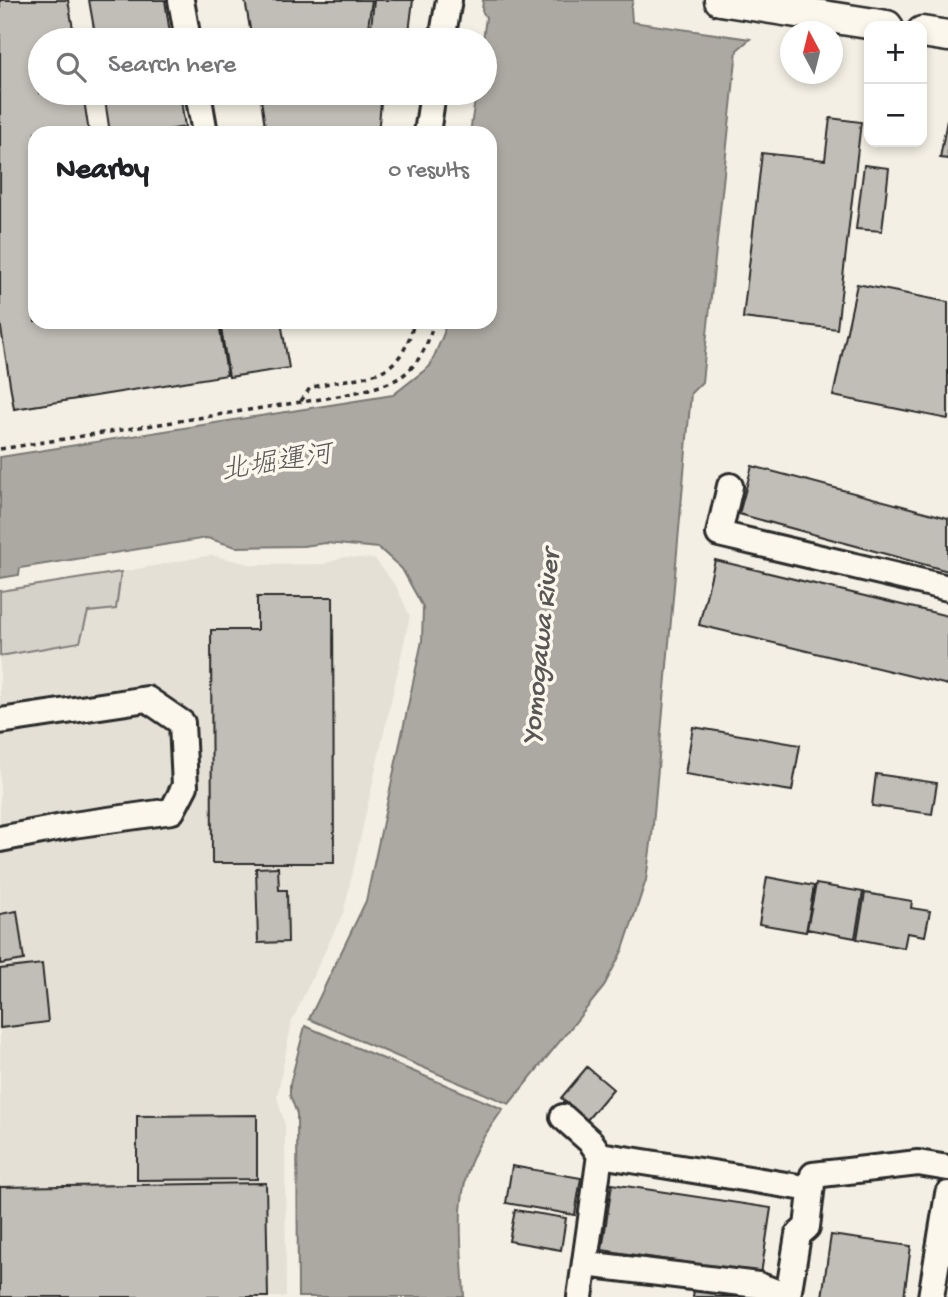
<!DOCTYPE html>
<html lang="en">
<head>
<meta charset="utf-8">
<style>
	body { margin:0; font-family:"Gochi Hand","Klee One",sans-serif; background:#f2f2f2; color:#202124 }
	.controls { position:absolute; right:21px; top:21px; display:grid; overflow:hidden; border-radius:14px; box-shadow:0 4px 10px #0003 }
	.controls button { width:63px; height:63px; display:grid; place-items:center; padding:0; border:0; border-bottom:2px solid #e0e0e0; background:#fff; color:#202124; font:35px sans-serif }
	.compass { position:absolute; left:780px; top:21px; width:63px; height:63px; border-radius:50%; background:#fff; box-shadow:0 4px 10px #0003; rotate:353deg }
	.list { margin:0; padding:0; list-style:none }
	h2 { display:flex; justify-content:space-between; align-items:center; height:91px; margin:0; padding:0 28px; font-size:30px }
	h2 small { font-size:23px; font-weight:400; color:#757577 }
	.icon { flex:none; width:38px; height:38px; fill:none; stroke:currentColor; stroke-width:2; stroke-linecap:round; stroke-linejoin:round }
	.map { position:relative; flex:none; width:948px; height:1297px; overflow:hidden }
	.search { position:absolute; background:#fff; box-shadow:0 4px 10px #0003; left:28px; top:28px; width:469px; height:77px; display:flex; align-items:center; gap:18px; box-sizing:border-box; padding:0 24px; border-radius:38px; color:#757577; font-size:26px }
	.panel { position:absolute; background:#fff; box-shadow:0 4px 10px #0003; left:28px; top:126px; width:469px; height:203px; border-radius:21px }
	.map>svg:first-child { display:block }
	.built { fill:#e4e0d6 }
	.green { fill:#d5d2c9; stroke:#807e7a; stroke-width:2 }
	.water { fill:#aca9a2; stroke:#787772; stroke-width:2 }
	.building { fill:#c0beb6; stroke:#2b2b2b; stroke-width:2 }
	.lines { fill:none; stroke-linecap:round; stroke-linejoin:round }
	.minor-casing { stroke:#2b2b2b; stroke-width:30 }
	.major-casing { stroke:#2b2b2b; stroke-width:35 }
	.path { stroke:#2b2b2b; stroke-width:3.5; stroke-dasharray:5 5; stroke-linecap:butt }
	.minor { stroke:#fbf7ec; stroke-width:24 }
	.major { stroke:#fbf7ec; stroke-width:30 }
	.labels { text-anchor:middle; stroke-width:7; stroke-linejoin:round; paint-order:stroke }
	.water-label { font-size:28px; font-style:italic; fill:#585755; stroke:#fbf7ec }
</style>
</head>
<body>
<div class="map">
<svg width="948" height="1297" viewBox="0 0 948 1297">
	<rect width="100%" height="100%" fill="#f3efe4"/>
	<filter id="ink" filterUnits="userSpaceOnUse"><feTurbulence type="fractalNoise" baseFrequency=".0143" numOctaves="2"/><feDisplacementMap in="SourceGraphic" scale="14" xChannelSelector="R" yChannelSelector="G"/><feConvolveMatrix kernelMatrix="1 2 1 2 8 2 1 2 1" color-interpolation-filters="sRGB"/></filter>
	<g filter="url(#ink)">
		<path class="built" d="M211 555 253 565 324 564 345 557 375 559 396 586 410 616 344 911 292 1021 277 1097 285 1125 286 1297H0V656L80 642 88 612 116 609 121 572Z"/>
		<path class="green" d="M121 572 116 609 88 612 80 642 0 656V591Z"/>
		<path class="water" d="M483 0H633L631 8 632 22 750 39 737 50 702 382 691 393 652 836 646 880 623 949 603 988 509 1104 309 1019 366 901 422 641 423 607 402 569 379 548 326 543 303 546 236 547 207 538 20 568 19 575 0 578V457L393 395 430 366 444 333 445 322H490V133H470L476 93H485V40H483L486 17 482 11Z
			M305 1026 503 1109C494 1122 483 1136 476 1150 453 1196 462 1247 464 1297H298L297 1114 290 1095V1084Z"/>
		<path class="building" d="M0 0H68L75 40H40V93H83L89 133H35V322H219L227 375 14 409 0 322Z
			M89 0H165L171 40H96Z
			M245 0H372L366 40H252Z
			M374 0H413L409 32 400 31 398 40 377 37 379 28 371 27Z
			M104 93H180L185 127 150 133H110Z
			M260 93H382L378 133H266Z
			M830 118 861 122 837 329 743 318 762 153 825 160Z
			M947 120H948V159L940 158Z
			M864 165 889 168 882 231 856 229Z
			M857 284 948 302V419L833 396Z
			M220 322H281L289 368 229 377Z
			M752 466 948 518V571L739 514Z
			M715 560 948 616V685L699 625Z
			M257 597H333L334 863H212L211 630H257Z
			M693 727 800 745 792 791 685 774Z
			M876 774 937 783 932 814 872 806Z
			M278 867 279 890H287L288 942 258 943 256 868Z
			M767 877 814 886 806 932 759 924Z
			M816 884 863 892 855 938 807 929Z
			M865 893 912 901 911 908 930 911 925 936 907 933 904 948 857 939Z
			M17 911 24 960 0 964V914Z
			M42 964 48 1022 0 1028V969Z
			M587 1067 613 1089 587 1120 561 1098Z
			M257 1115V1179L137 1180V1116Z
			M512 1166 581 1178 575 1215 506 1203Z
			M266 1183 268 1297H0V1187Z
			M612 1184 771 1208 761 1274 602 1250Z
			M515 1210 566 1218 561 1250 509 1241Z
			M831 1235 911 1246 904 1297H822Z
			M695 1282 760 1297H693Z"/>
		<g class="lines">
			<defs>
				<path id="minor" d="M181 0 188 40
					M442 40 449 0
					M198 93 205 133
					M427 133 433 93
					M730 486 719 534 948 588
					M0 721 147 699 182 723 185 786 172 811 73 825 0 839
					M563 1117 591 1142 600 1155 811 1189
					M585 1264 758 1285 786 1296
					M580 1297 600 1155
					M786 1297 789 1290 798 1235 807 1227 813 1175 918 1163 948 1168
					M931 1297 948 1194"/>
				<path id="major" d="M720 0 887 26
					M922 32 948 36"/>
			</defs>
			<use href="#minor" class="minor-casing"/>
			<use href="#major" class="major-casing"/>
			<path class="path" d="M301 401 310 388C362 372 399 387 414 322
				M0 449C89 435 179 421 268 407 300 402 378 393 402 376 419 364 430 342 433 322"/>
			<use href="#minor" class="minor"/>
			<use href="#major" class="major"/>
		</g>
	</g>
	<g class="labels">
		<g class="water-label">
			<text transform="translate(276 460) rotate(-9)" y="10">北堀運河</text>
			<text transform="translate(538 647) rotate(-84)" y="10">Yomogawa River</text>
		</g>
	</g>
</svg>
<div class="controls">
<button>+</button>
<button>−</button>
</div>
<svg class="compass" viewBox="-18 -18 36 36"><path d="M0-13l5 13h-10z" fill="#e53935"/><path d="M0 13l5-13h-10z" fill="#757577"/></svg>
<div class="search"><svg class="icon" aria-label="search" viewBox="0 0 24 24"><circle cx="10" cy="10" r="6"/><path d="M15 15l6 6"/></svg>Search here</div>
<section class="panel">
<h2>Nearby<small>0 results</small></h2>
<ul class="list">
</ul>
</section>
</div>
</body>
</html>
